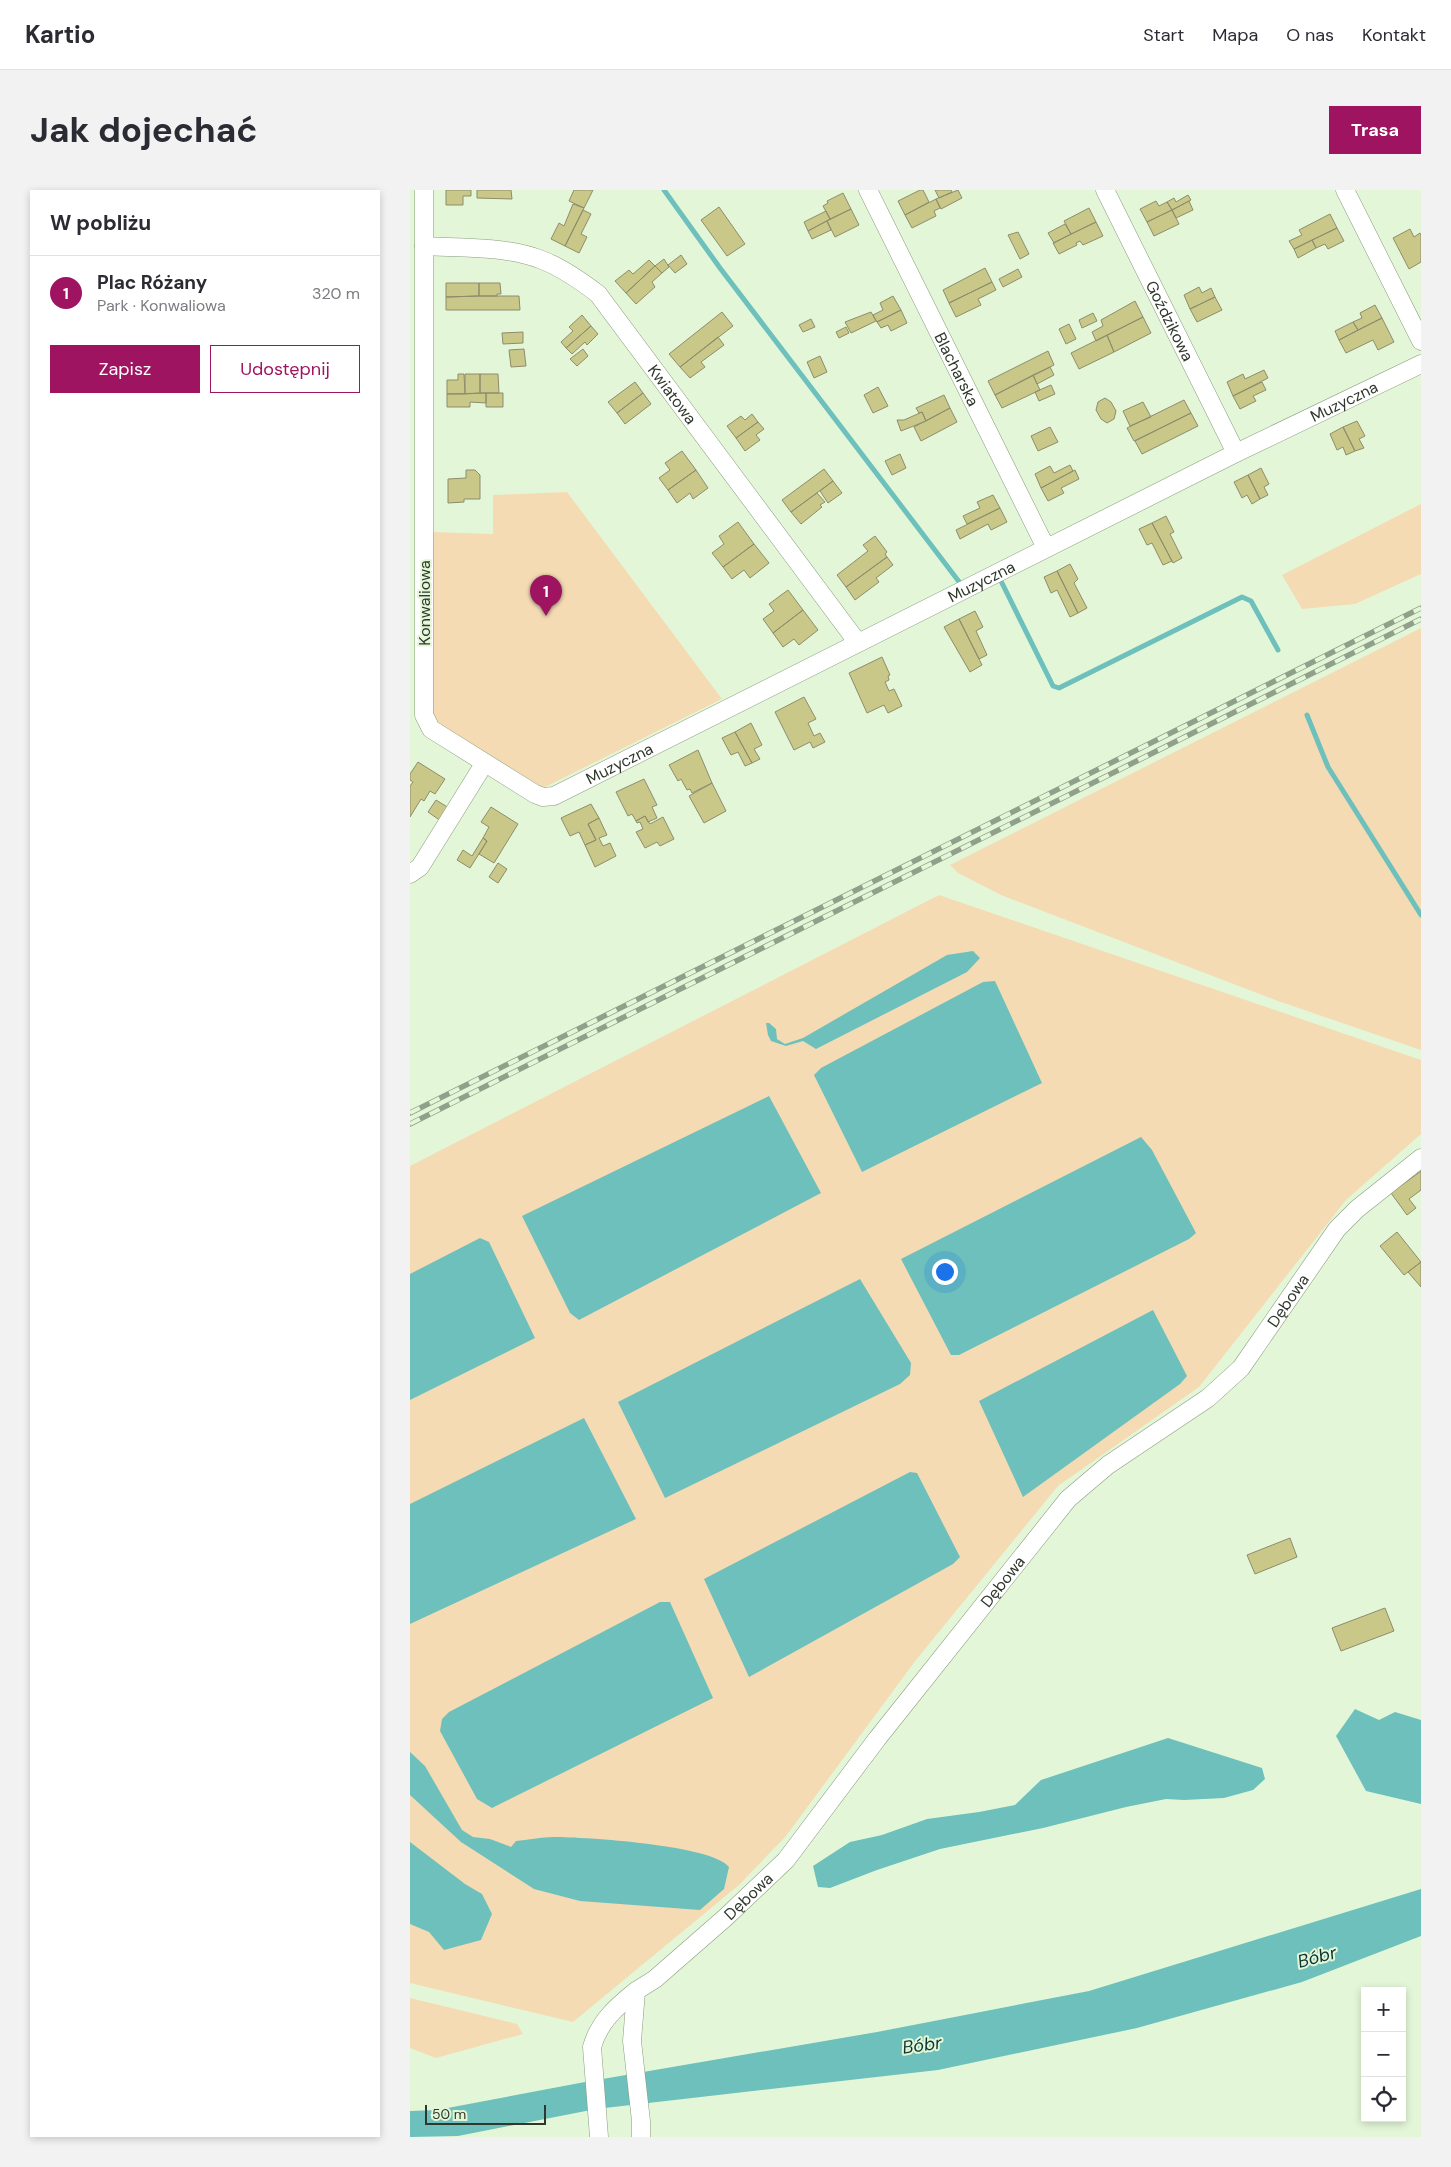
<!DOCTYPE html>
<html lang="pl">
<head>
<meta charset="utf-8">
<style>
	body { margin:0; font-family:"DM Sans",sans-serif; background:#f2f2f3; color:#2b2b33 }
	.controls { position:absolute; right:15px; bottom:15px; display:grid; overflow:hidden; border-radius:0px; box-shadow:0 2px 8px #0003 }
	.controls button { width:45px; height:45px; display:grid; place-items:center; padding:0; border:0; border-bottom:1px solid #e1e1e2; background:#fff; color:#2b2b33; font:25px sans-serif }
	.scale { position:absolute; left:15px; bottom:12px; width:121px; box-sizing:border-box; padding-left:5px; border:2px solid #30382c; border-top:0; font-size:14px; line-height:18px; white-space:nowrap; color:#30382c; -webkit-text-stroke:4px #e3f7d8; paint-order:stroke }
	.you { position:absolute; left:534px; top:1081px; width:18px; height:18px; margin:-12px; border:4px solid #fff; border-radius:50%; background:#1a73e8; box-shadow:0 0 0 8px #1a73e833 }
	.badge { display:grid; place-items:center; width:32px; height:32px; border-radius:50%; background:#9f1460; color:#fff; font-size:16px; font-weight:700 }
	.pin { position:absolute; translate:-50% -41px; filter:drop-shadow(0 1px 2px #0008) }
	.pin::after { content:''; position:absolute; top:26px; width:18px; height:15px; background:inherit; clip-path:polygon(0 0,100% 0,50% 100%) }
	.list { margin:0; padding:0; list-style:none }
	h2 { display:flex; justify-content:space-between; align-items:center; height:65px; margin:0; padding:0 20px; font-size:21px }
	h2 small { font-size:16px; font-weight:400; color:#7c7c81 }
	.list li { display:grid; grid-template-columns:32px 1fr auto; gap:15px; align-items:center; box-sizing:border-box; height:75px; padding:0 20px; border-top:1px solid #e1e1e2 }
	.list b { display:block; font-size:19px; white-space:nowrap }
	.list p { margin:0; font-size:16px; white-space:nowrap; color:#7c7c81 }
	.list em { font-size:16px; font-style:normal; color:#7c7c81 }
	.actions { display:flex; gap:10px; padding:15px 20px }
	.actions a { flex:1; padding:11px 0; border:1px solid #9f1460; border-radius:0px; text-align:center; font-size:18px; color:#9f1460 }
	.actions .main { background:#9f1460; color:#fff }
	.icon { flex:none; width:28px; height:28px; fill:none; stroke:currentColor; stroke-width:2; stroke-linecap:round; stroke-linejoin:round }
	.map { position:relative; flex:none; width:1011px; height:1947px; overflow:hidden; border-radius:0px }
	header { display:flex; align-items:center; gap:30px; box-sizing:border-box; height:70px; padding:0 25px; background:#fff; border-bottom:1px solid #e1e1e2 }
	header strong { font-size:24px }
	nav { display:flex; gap:28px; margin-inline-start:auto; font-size:18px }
	.intro { display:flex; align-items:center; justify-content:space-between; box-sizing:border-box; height:120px; padding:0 30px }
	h1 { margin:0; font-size:35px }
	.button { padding:12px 22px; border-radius:0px; background:#9f1460; color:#fff; font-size:18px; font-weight:700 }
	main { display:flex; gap:30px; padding:0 30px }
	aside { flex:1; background:#fff; border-radius:0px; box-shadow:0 2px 8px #0003 }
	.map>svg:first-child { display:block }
	.green { fill:#f4dbb4 }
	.water { fill:#6dc0bb }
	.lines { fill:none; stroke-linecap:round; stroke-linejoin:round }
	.stream { stroke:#6dc0bb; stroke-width:5 }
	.building { fill:#c9c889; stroke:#8d8c6c }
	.minor-casing { stroke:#899b7f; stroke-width:19 }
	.minor { stroke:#fff; stroke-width:18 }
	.rail-casing { stroke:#91a08a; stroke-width:5.5 }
	.rail { stroke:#e3f7d8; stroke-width:4; stroke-dasharray:11; stroke-linecap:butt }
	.labels { text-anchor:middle; stroke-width:4; stroke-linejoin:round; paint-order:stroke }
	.street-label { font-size:16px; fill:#30382c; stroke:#e3f7d8 }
	.water-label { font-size:18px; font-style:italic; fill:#0c3534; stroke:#e3f7d8 }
</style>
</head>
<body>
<header>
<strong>Kartio</strong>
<nav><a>Start</a><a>Mapa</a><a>O nas</a><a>Kontakt</a></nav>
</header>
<div class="intro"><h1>Jak dojechać</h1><a class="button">Trasa</a></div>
<main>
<aside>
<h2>W pobliżu<small></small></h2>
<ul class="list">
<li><span class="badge">1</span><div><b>Plac Różany</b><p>Park · Konwaliowa</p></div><em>320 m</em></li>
</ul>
<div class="actions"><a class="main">Zapisz</a><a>Udostępnij</a></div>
</aside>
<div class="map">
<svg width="1011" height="1947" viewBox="0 0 1011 1947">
	<rect width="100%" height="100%" fill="#e3f7d8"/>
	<path class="green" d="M157 302 312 509 131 599 26 532 21 521V342L83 344V305Z
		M1011 314V384L945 414 892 419 872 385Z
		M1011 438V860L868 811 591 705 548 683 540 675Z
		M529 705 1011 870V944L936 1010 789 1197 648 1296 506 1470 376 1646 329 1695 163 1832 0 1793V976Z
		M0 1808 107 1834 113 1844 26 1868 0 1858Z"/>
	<path class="water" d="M563 761 570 768 557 782 406 859 393 851 376 856 361 851 358 845 356 833H359L366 839 367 849 375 854 393 848 537 765Z
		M585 791 632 893 452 982 404 885 411 878 573 792Z
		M359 906 411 1003 169 1130 160 1123 112 1026Z
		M731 947 742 960 786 1043 779 1049 549 1165H541L491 1069Z
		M70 1048 79 1052 125 1148 0 1210V1084Z
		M450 1089 501 1173 500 1185 490 1194 255 1308 208 1212Z
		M743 1120 777 1186 770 1194 613 1307 569 1211Z
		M174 1228 226 1329 0 1434V1314Z
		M500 1282 507 1283 550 1367 543 1374 339 1487 294 1389Z
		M250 1412H260L303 1508 82 1618 67 1609 30 1541 32 1529 39 1522Z
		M945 1519 969 1530 985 1522 1011 1530V1614L956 1601 926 1546Z
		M758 1548 852 1578 855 1589 843 1600 814 1608 774 1610 756 1609 716 1617 633 1638 530 1659 467 1680 420 1698 408 1697 403 1676 440 1652 472 1645 517 1629 569 1622 605 1615 631 1590Z
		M0 1562 15 1576 52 1640 63 1647 80 1649 101 1657 106 1651C118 1650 131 1647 144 1647 174 1647 303 1655 319 1677L314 1699 290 1720 170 1711 124 1699 51 1652 0 1605Z
		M0 1652 55 1694 72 1704 82 1724 71 1750 34 1760 19 1742 0 1734Z
		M1011 1699V1746L892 1792 727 1838 528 1880 186 1919 48 1946 0 1947V1921L27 1920 175 1892 467 1842 679 1801Z"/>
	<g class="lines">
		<path class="stream" d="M254 0 310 78 550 393
			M591 391 643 496 649 498 832 407 841 411 868 460
			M897 525 918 577 1011 725"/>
	</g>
	<path class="building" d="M36 0H61V6H53V15H36Z
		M67 0H101L102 9 67 8Z
		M164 0H183L174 18 159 11Z
		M510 0H513L519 12 495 25 488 11Z
		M525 0H541L542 2 529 8Z
		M548 0 552 8 531 19 526 9Z
		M433 3 441 19 420 29 413 16 418 13 417 11Z
		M778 5 781 10 762 20 757 12 764 8 766 12Z
		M526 9 530 18 524 21 526 26 502 38 495 25Z
		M746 11 749 16 757 12 762 20 737 32 730 19Z
		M779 11 783 20 766 28 762 20Z
		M163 14 174 18 155 56 141 49 149 33 154 36Z
		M309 17 335 54 317 66 291 30Z
		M679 18 686 32 661 44 654 31Z
		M441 19 449 35 425 47 417 31Z
		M173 20 181 24 171 44 177 47 169 63 155 56Z
		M762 20 769 34 744 46 737 32Z
		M416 21 420 29 398 41 394 32Z
		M920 24 927 38 884 59 879 51 892 45 889 40Z
		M417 31 421 40 402 49 398 41Z
		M686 32 693 46 673 55 670 51 666 53 667 55 649 64 643 53Z
		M655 34 661 44 644 53 638 43Z
		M927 38 934 51 918 59 915 54 906 58 902 50Z
		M1000 39 1004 47 1010 43 1011 45V72L999 79 983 48Z
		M608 42 619 64 610 69 598 45Z
		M902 50 906 58 888 68 884 59Z
		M271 65 277 74 265 83 258 75Z
		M254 69 259 77 252 83 245 76Z
		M239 70 245 76 216 103 205 91 219 80 223 84Z
		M245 76 252 83 242 92 245 97 226 114 216 103Z
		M575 78 582 92 539 113 533 100Z
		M608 79 612 87 593 97 589 89Z
		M582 92 586 100 568 109 571 115 546 127 539 113Z
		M36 93H69V106L36 107Z
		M69 93H90L91 104H87V106H69Z
		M789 97 792 103 801 98 805 107 780 119 774 105Z
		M69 106H109L110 120H36V107Z
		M483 106 491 120 467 132 463 125 473 120 470 113Z
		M805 107 812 120 787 132 780 119Z
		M725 111 733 127 686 151 682 142 693 136 691 130Z
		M965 115 972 128 948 140 943 132 952 128 950 123Z
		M491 120 497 133 481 141 478 135 471 138 467 132Z
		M312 122 323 136 270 177 259 164Z
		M461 122 466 131 441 143 435 132Z
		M683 123 687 131 672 138 669 130Z
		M172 125 181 136 156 158 151 152 163 141 159 137Z
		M733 127 741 143 704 162 697 145Z
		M972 128 984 152 968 160 963 150 936 163 929 150Z
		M401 129 405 137 393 142 389 135Z
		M943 132 948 140 929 150 925 141Z
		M659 134 666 149 656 154 649 139Z
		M181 136 188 144 177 155 175 152 162 164 156 158Z
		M436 137 439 143 429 148 426 142Z
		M113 142V153L93 154 92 143Z
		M697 145 704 162 669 179 661 163Z
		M308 147 314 155 291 172 295 177 280 188 270 177Z
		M114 159 116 176 101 177 99 160Z
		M173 159 178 166 167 176 160 169Z
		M638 161 644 175 585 205 578 191Z
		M410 166 417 182 404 188 397 172Z
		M640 177 644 185 627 194 623 185Z
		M854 180 858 188 823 206 817 192 833 184 835 189Z
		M48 184H54L55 204H37V190H48Z
		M55 184H70V203L55 204Z
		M70 184H88L89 203H70Z
		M623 185 630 200 592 218 585 205Z
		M225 192 233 203 207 223 198 212Z
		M852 192 856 200 843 206 846 211 830 219 823 206Z
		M641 195 645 204 629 211 625 202Z
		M468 197 478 216 463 223 454 205Z
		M76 203V213L60 212V217H37V204Z
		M76 203H93V217H76Z
		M233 203 241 214 215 234 207 223Z
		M534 205 540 218 516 231 512 222 509 223 506 218Z
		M695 208 701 212 706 221 704 229 697 233 691 229 686 220 688 212Z
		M774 210 781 223 724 251 717 238Z
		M733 212 741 227 720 236 713 221Z
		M540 218 547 232 511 251 504 237Z
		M512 222 516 231 491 241 487 230H494Z
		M781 223 788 236 732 264 725 251Z
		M342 224 348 232 326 248 317 236 331 226 335 230Z
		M947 231 955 246 949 249 954 258 945 261 933 237Z
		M348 232 354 239 346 245 350 250 335 261 326 248Z
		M640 237 648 252 628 261 621 246Z
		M933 237 945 261 936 265 933 257 927 260 920 244Z
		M272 261 286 280 258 300 249 288 260 280 255 273Z
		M490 264 496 278 482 285 475 271Z
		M660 275 663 281 631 298 625 284 640 276 644 283Z
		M851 278 859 294 854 297 858 305 850 309 838 285Z
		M414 279 423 291 381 322 372 310Z
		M56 280H65L70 285V309H54V312L38 313V289L56 288Z
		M286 280 298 298 283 309 280 303 267 313 258 300Z
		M665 280 669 289 651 298 654 303 638 311 631 298Z
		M838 285 850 309 842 314 837 305 832 308 824 292Z
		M423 291 432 303 418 313 410 301Z
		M407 303 415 312 410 315 412 317 391 334 381 322Z
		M583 305 590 318 557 334 553 326 570 318 567 312Z
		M590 318 597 332 581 340 578 334 550 349 546 340Z
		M756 326 764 342 760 344 772 368 763 373 742 333Z
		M328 332 344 354 313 377 302 363 314 354 309 346Z
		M742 333 762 371 753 375 742 353 737 355 729 339Z
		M465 346 477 362 475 364 477 367 436 397 427 385 458 361 453 355Z
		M344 354 359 373 340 388 334 380 322 389 313 377Z
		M477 367 483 375 466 388 469 392 445 410 436 397Z
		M660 374 668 389 664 393 677 418 668 423 647 381Z
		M647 381 668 423 660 427 647 400 641 403 634 387Z
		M378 400 393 420 363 443 353 429 364 421 359 414Z
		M393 420 408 440 389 455 384 449 373 457 363 443Z
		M565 421 573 437 566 441 577 465 569 469 549 429Z
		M549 429 572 475 560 482 534 437Z
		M472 467 480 485 478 486 479 490 475 492 479 501 484 499 492 516 478 523 474 515 457 523 439 483Z
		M394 507 406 529 398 533 404 546 410 543 415 552 403 558 400 552 384 560 365 522Z
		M341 533 352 555 344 559 350 569 342 573 325 542Z
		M325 542 342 573 335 576 328 562 321 565 312 548Z
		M288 560 302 593 282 603 280 599 277 600 271 589 268 591 259 575Z
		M8 572 35 589 25 604 20 601 14 611 11 609 0 627V596L3 592 0 590V584Z
		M234 589 247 615 242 617 247 628 238 632 235 626 226 631 222 624 218 626 206 602Z
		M302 593 316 621 294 633 279 606Z
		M26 610 39 618 31 631 18 622Z
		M181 614 189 628 178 634 186 650 175 655 169 642 160 646 151 628Z
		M81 617 108 634 84 673 69 664 77 651 73 648 79 637 71 632Z
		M235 626 240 634 253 627 264 649 250 656 247 652 235 658 226 642 233 639 230 632 227 633 226 631Z
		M189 628 197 645 189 648 193 656 200 653 206 666 185 677 175 655 186 650 178 634Z
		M73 648 77 651 60 678 47 670 53 660 62 666Z
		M88 673 97 679 88 693 79 687Z
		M1011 981V1000L999 1009 1006 1018 997 1025 981 1003Z
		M987 1042 1011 1072 994 1085 970 1056Z
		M1011 1072V1097L998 1082Z
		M880 1348 887 1367 845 1384 837 1365Z
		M975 1418 984 1441 931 1461 922 1438Z"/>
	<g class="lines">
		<defs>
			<g id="minor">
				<path id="s1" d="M14 0V525L21 539 125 604 133 607 144 606 826 263 1011 174"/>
				<path id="s2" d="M458 0 636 358"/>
				<path id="s3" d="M695 0 826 263"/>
				<path d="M935 0 1011 151"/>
				<path id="s4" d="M14 56C53 58 96 56 132 70 153 78 171 91 188 104L448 453"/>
				<path d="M0 684 10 677 74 574"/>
				<path d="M189 1947 182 1857C189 1832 206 1817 226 1801"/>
				<path id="s5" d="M231 1947V1931L222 1851 226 1801 245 1789 316 1727 376 1670 467 1549 658 1309 698 1275 798 1208 831 1178 927 1039 947 1019 1011 968"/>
			</g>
		</defs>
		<use href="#minor" class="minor-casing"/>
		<use href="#minor" class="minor"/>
		<defs>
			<path id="rail" d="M0 923 1011 418
				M0 934 1011 429"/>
		</defs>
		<use href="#rail" class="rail-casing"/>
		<use href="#rail" class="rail"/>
	</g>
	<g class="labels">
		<g class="street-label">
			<text dy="6" stroke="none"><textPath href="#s3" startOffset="146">Goździkowa</textPath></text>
			<text dy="6" stroke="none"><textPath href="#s2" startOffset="200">Blacharska</textPath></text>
			<text dy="6" stroke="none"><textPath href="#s4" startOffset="310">Kwiatowa</textPath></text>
			<text dy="6" stroke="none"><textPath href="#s1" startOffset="1566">Muzyczna</textPath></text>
			<text dy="6" stroke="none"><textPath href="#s1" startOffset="1161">Muzyczna</textPath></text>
			<text transform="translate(14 413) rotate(-90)" y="6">Konwaliowa</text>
			<text dy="6" stroke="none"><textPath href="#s1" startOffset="756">Muzyczna</textPath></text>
			<text dy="6" stroke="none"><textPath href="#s5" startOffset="1104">Dębowa</textPath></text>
			<text dy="6" stroke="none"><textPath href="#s5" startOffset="699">Dębowa</textPath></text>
			<text dy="6" stroke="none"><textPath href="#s5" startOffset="294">Dębowa</textPath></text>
		</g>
		<g class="water-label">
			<text transform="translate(907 1767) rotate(-15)" y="6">Bóbr</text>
			<text transform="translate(512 1855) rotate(-8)" y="6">Bóbr</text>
		</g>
	</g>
</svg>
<div class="controls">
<button>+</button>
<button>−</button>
<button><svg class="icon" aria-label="locate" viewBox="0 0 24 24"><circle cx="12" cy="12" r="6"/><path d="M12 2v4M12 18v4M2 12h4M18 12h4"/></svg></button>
</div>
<div class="scale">50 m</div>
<div class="you"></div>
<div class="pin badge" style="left:136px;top:426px">1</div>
</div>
</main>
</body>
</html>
